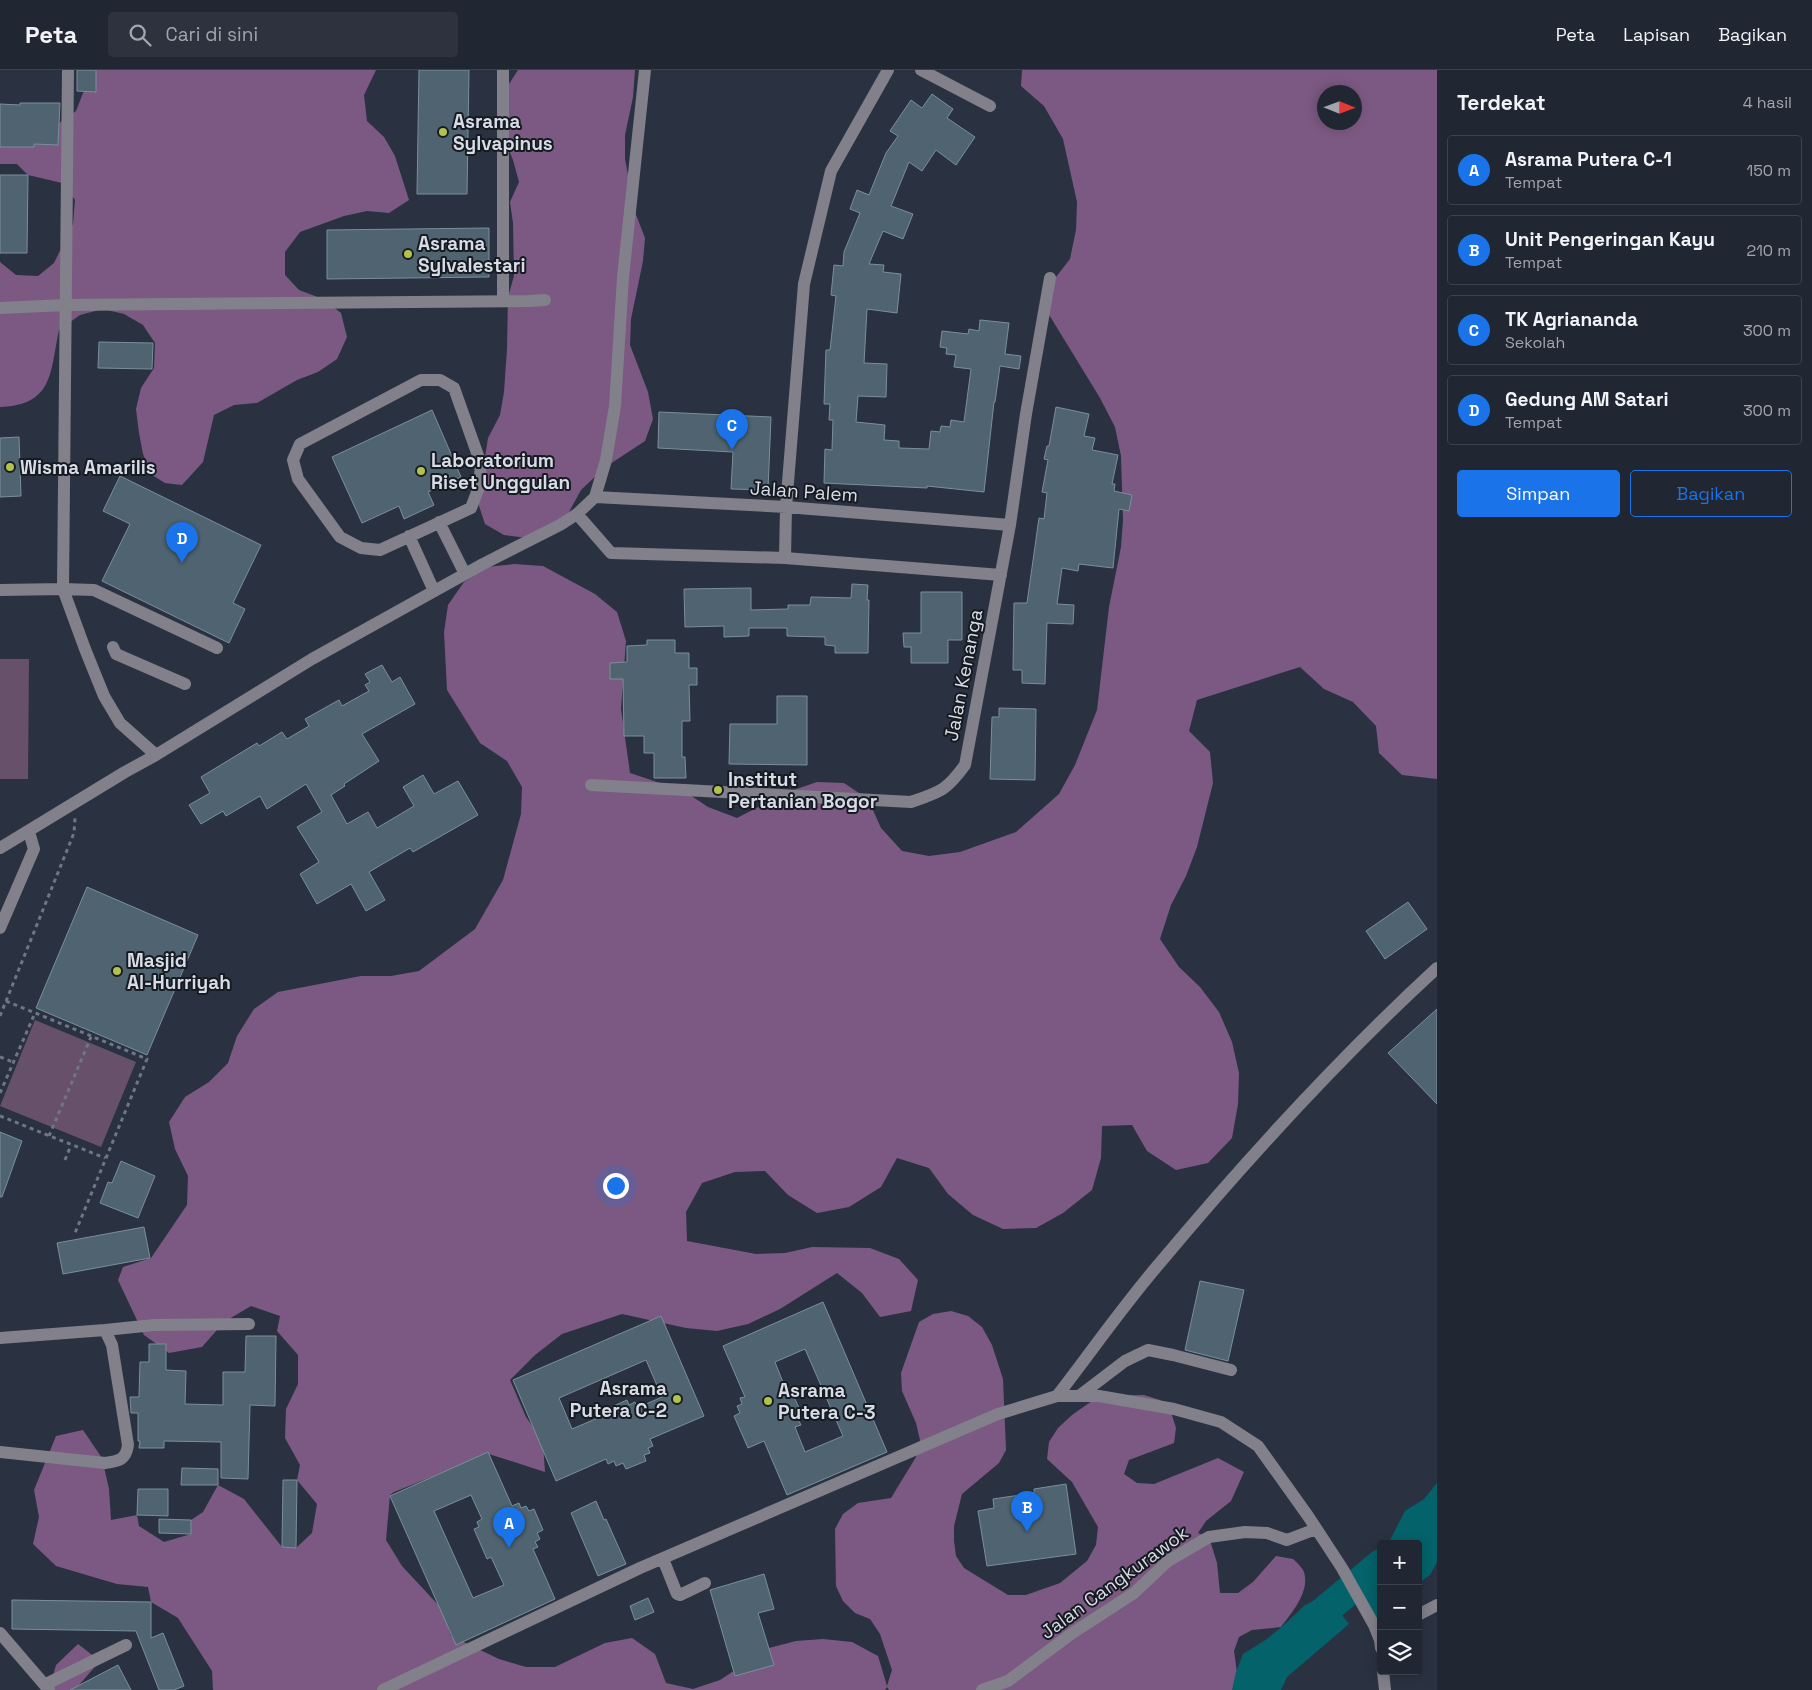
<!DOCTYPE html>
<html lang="id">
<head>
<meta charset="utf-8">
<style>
	body { margin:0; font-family:"Space Grotesk",sans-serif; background:#2d323e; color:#f1f3f6 }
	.controls { position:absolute; right:15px; bottom:15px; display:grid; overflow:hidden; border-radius:5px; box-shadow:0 2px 12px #0003 }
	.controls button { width:45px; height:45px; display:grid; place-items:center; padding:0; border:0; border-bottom:1px solid #3d434d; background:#202632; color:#f1f3f6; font:25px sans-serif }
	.compass { position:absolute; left:1317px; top:15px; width:45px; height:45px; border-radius:50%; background:#202632; box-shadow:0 2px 12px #0003; rotate:91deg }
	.you { position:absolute; left:615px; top:1115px; width:18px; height:18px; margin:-12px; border:4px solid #fff; border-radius:50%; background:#1a73e8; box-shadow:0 0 0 8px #1a73e833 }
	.badge { display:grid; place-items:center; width:32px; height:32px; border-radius:50%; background:#1a73e8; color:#fff; font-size:16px; font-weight:700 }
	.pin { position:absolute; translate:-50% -41px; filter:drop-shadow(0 1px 2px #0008) }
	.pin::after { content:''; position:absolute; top:26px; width:18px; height:15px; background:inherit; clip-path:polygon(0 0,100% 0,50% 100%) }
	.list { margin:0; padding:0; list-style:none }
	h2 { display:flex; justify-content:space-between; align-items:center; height:65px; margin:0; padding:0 20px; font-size:21px }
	h2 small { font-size:16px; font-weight:400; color:#a2a5ac }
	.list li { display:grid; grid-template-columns:32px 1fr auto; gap:15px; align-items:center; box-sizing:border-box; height:70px; margin:0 10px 10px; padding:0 10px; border:1px solid #3d434d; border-radius:5px }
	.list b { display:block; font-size:19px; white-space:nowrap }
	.list p { margin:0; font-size:16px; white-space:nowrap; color:#a2a5ac }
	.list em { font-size:16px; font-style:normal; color:#a2a5ac }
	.actions { display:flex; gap:10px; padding:15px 20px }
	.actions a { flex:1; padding:11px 0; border:1px solid #1a73e8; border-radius:5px; text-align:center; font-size:18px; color:#1a73e8 }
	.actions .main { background:#1a73e8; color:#fff }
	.icon { flex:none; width:28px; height:28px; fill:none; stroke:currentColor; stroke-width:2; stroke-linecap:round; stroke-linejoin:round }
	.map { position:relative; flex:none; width:1437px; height:1620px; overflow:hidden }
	header { display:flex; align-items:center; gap:30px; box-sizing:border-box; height:70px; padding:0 25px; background:#202632; border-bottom:1px solid #3d434d }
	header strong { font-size:24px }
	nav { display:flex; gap:28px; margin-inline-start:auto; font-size:18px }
	.search { width:350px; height:45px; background:#2d323e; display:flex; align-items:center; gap:12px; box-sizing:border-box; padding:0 18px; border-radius:5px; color:#a2a5ac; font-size:19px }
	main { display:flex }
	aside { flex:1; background:#202632 }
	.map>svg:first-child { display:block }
	.green { fill:#67516a }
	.forest { fill:#7c5982; fill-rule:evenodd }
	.water { fill:#04626a }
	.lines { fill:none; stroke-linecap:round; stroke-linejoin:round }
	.river { stroke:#04626a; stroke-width:30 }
	.building { fill:#4f6470; stroke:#798f9c; fill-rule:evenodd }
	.path { stroke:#6f7684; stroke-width:3; stroke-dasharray:4 4; stroke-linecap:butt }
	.minor { stroke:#82808a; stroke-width:12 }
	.poi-dot { fill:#b3c24b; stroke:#161a21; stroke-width:2 }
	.labels { text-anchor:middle; stroke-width:4; stroke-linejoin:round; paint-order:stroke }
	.poi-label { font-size:19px; font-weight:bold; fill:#d7dce7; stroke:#161a21; text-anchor:start }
	.street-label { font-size:19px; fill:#d7dce7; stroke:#161a21 }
</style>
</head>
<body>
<header>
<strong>Peta</strong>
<div class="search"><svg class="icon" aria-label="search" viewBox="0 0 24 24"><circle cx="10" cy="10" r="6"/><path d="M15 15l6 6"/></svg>Cari di sini</div>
<nav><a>Peta</a><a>Lapisan</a><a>Bagikan</a></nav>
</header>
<main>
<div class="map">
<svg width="1437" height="1620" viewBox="0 0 1437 1620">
	<rect width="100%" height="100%" fill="#2a3242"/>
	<path class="green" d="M0 589H29L28 709H0Z
		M35 950 136 992 101 1077 0 1036Z"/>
	<path class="forest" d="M92 0H376L364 25 367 51 384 67 395 86 409 130 389 143 367 141 344 146 300 162 285 182V205L299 220 323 229 341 243 347 267 337 289 318 302 297 310 257 333 234 335 214 345 203 392 182 415 165 413 152 405 143 384 139 363 136 339 141 318 154 298 155 273 143 255 124 244 103 239 80 245 59 260C50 302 54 335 0 337V192L16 205 38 206 54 193 73 154 75 130 62 113 28 105 17 94H0V50L41 63 59 53 76 41Z
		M518 0H635L633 27 625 65V89L635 142 645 168 643 191 631 249 630 275 648 322 653 349 645 371 604 398 581 420 569 442 553 461 527 468 504 465 485 454 478 433 488 368 500 345 504 322 507 279 508 227 514 206 513 153 510 132 519 112 513 90 505 70 500 28Z
		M1022 0H1437V709L1402 705 1379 683 1376 656 1353 632 1324 619 1300 597 1197 630 1189 661 1210 682 1213 713 1197 777 1186 806 1171 835 1160 869 1179 897 1200 917 1219 942 1232 972 1239 1003 1238 1034 1232 1068 1208 1093 1176 1100 1147 1081 1132 1055 1102 1056 1101 1088 1092 1120 1063 1143 1036 1158 1003 1159 973 1145 948 1124 929 1098 897 1088 881 1117 849 1137 817 1143 788 1125 765 1101 735 1102 702 1113 686 1142 687 1171 756 1184 785 1183 812 1177 870 1178 899 1189 918 1210 911 1241 880 1247 862 1223 837 1203 780 1239 748 1254 717 1261 686 1258 622 1244 562 1264 535 1285 510 1310 526 1347 543 1372 545 1402 489 1384 394 1422 390 1425 386 1470 402 1496 442 1539 451 1566 499 1589 526 1597H555L605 1573 632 1568 655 1584 666 1613 693 1619 720 1610 769 1578 796 1571 823 1569 852 1572 878 1586 887 1616 892 1600 880 1564 870 1549 855 1543 843 1531 836 1516 835 1459 843 1444 858 1433 891 1428 916 1387 920 1370 916 1353 902 1321 901 1303 919 1252 933 1244 951 1241 968 1246 982 1257 992 1275 1003 1309 1006 1380 999 1393 962 1424 954 1456V1471L956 1486 964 1498 1008 1525H1026L1060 1513 1087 1491 1096 1475 1098 1457 1072 1412 1047 1389 1049 1372 1058 1358 1072 1345 1099 1326 1144 1325 1160 1330 1171 1342 1176 1358 1174 1373 1129 1390 1124 1404 1137 1413 1154 1414 1218 1388 1244 1402 1231 1431 1206 1451 1198 1463 1209 1467 1217 1493 1220 1523H1238L1253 1512 1276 1486 1293 1489C1296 1492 1302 1497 1304 1502 1310 1522 1292 1542 1281 1557L1252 1560 1239 1567 1234 1581 1239 1617 1237 1620H889L887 1617 885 1620H213L212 1601 178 1548 151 1532 148 1517 117 1514 56 1496 33 1474 39 1447 34 1420 56 1366 83 1360 102 1388 109 1419 111 1450 137 1445 139 1456 164 1472 191 1464V1450L203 1442 218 1415 244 1429 282 1477 296 1478 312 1463 317 1434 297 1410 300 1395 285 1368 286 1339 298 1314V1285L277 1261 280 1246 251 1236 224 1252 202 1277 169 1283 144 1265 118 1210 123 1197 151 1188 187 1135 188 1106 175 1079 169 1052 185 1027 209 1012 228 993 237 966 254 939 278 922 361 906H391L419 901 475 859 503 810 521 744 522 717 507 691 480 673 447 620 444 562 448 535 464 512 487 497 514 494 543 496 595 524 617 542 626 571 621 639 630 703 684 721 708 737 737 748 785 723 817 712 844 713 868 729 881 758 902 781 929 786 960 782 1016 762 1059 724 1075 695 1097 640 1109 537 1121 477 1123 450 1121 386 1115 357 1100 328 1048 243 1049 216 1070 189 1076 160 1077 132 1063 69 1044 36 1021 16ZM1324 22H1354V52H1324Z
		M78 1574 100 1591 79 1615V1620H49L56 1595Z"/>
	<path class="water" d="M1437 1413V1492L1430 1505 1423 1510H1418V1474H1388L1405 1441 1424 1429Z
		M1381 1482V1550L1375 1552 1352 1508Z
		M1326 1525 1349 1554 1287 1607 1281 1620H1232L1236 1602 1243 1584 1272 1566 1305 1535Z"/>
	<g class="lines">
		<path class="river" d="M1255 1620 1270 1586 1381 1494"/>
	</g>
	<path class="building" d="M77 0H96V22L77 21Z
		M419 0H469L467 124H417Z
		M932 24 953 39 947 48 975 67 956 95 936 80 922 101 909 92 891 136 913 144 903 169 883 161 869 194 884 195 883 202 901 204 897 243 867 239 864 293 887 294 886 327 858 326 856 352 885 355 884 370 899 371V378L929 379 931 361 940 362 941 356 950 357 951 350 964 352 971 299 954 297 956 285 946 284 947 278 940 277 942 261 968 264 969 259 979 261 980 250 1009 253 1005 284 1021 286 1019 299 1000 296 995 332H994L984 422 927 416V418L824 413 825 379 832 380 833 350H829L830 334H824L826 280H830L836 226 831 225 834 195 843 196 844 182 860 143 850 139 857 120 869 125 886 83 898 66 890 61 911 30 922 38Z
		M20 33H60L58 75 34 74V77H0V34L20 35Z
		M0 105H28L27 183H0Z
		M489 158V207L327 209V160Z
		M99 272 153 273 152 299 98 298Z
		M1056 337 1089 344 1084 366 1095 368 1092 380 1118 385 1112 414H1115L1114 421 1132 425 1129 441 1119 439 1113 498 1079 494 1078 501 1062 498 1057 534 1074 535 1073 554 1047 553 1045 614 1022 613V600H1013L1014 533H1027L1039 448 1044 449 1047 423 1042 422 1048 390 1044 389 1047 376H1049Z
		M432 340 461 407 428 422 434 435 404 449 399 436 362 453 332 387Z
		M659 342 771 347 768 420 731 419 733 382 658 378Z
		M19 367 21 426 0 427V368Z
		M120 406 261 475 233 533 245 539 229 573 102 511 130 454 103 441Z
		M852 514 868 515 867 530H869L868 583H835V576L825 575V567L787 566V558H749V566L724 567V556L685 557 684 519 751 518V540L788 539V535H810L811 527 851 528Z
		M921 522H962V570H948V593H911V577H904L903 563H921Z
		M647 570H675V583H689V598H697V615H689L690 651H682V687H685L686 708H654V683H644V666H624L623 609H610V593L627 592V576L647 575Z
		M382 595 392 612 400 607 415 634 362 664 379 691 344 714 345 716 331 725 347 754 368 742 377 758 414 736 403 717 423 705 434 724 458 711 478 745 413 782 410 778 369 802 385 830 366 841 351 814 317 834 300 804 319 792 297 757 322 742 306 714 267 739 260 726 226 746 223 741 201 754 189 735 210 723 201 707 257 673 259 676 282 662 287 669 309 656 305 649 339 630 342 636 369 621 365 615 370 612 365 604Z
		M777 626H807V695L729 694 730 654H777Z
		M999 638 1036 639 1035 710 990 709 992 647H999Z
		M87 817 198 865 147 985 36 938Z
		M1408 832 1427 859 1385 889 1366 861Z
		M1437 939V1034L1388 983Z
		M0 1062 22 1071 2 1127H0Z
		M121 1091 155 1106 138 1148 100 1133 108 1112 112 1113Z
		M144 1157 150 1188 63 1204 57 1173Z
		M1200 1211 1244 1220 1228 1291 1185 1280Z
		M823 1232 887 1382 787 1425 764 1371 748 1378 734 1346 740 1343 737 1336 742 1334 740 1328 745 1327 723 1276ZM805 1279 843 1366 805 1382 795 1357 801 1355 798 1349 803 1347 790 1318 786 1320 775 1292Z
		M661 1246 704 1346 650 1369 653 1376 648 1378 650 1383 644 1385 646 1391 626 1399 623 1393 616 1396 614 1391 608 1394 606 1389 556 1411 513 1310ZM646 1290 662 1327 637 1338 635 1332 629 1335 627 1330 598 1343 600 1347 572 1359 559 1328Z
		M246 1266H276L275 1336 250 1335 248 1409 221 1408V1372L164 1371V1378H139L140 1371H138V1343H131L130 1327H139L140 1292H149V1274H166V1300L186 1301 185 1334 223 1335V1302H245Z
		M488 1382 512 1436 519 1433 521 1438 526 1436 529 1441 534 1439 543 1460 537 1463 540 1469 535 1472 538 1477 533 1479 555 1529 456 1575 390 1426ZM471 1425 482 1449 477 1452 479 1457 474 1459 487 1489 491 1487 504 1515 473 1528 434 1441Z
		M182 1398 218 1399V1415H181Z
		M283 1410H297L296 1478 282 1477Z
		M1066 1414 1076 1484 987 1496 978 1441 994 1438 993 1429 1034 1423V1419Z
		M138 1419H168V1446L137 1445Z
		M596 1431 604 1450 606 1449 626 1494 598 1506 571 1443Z
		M159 1449 191 1450V1464L159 1463Z
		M764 1504 774 1539 758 1543 774 1595 735 1606 710 1520Z
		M648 1528 654 1542 635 1550 630 1536Z
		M12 1530 151 1532V1568L163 1563 184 1616 174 1620H159L136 1561 12 1559Z
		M118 1595 131 1620H70Z"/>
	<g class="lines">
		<path class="path" d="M6 931 147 989 75 1163
			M0 946 74 763 75 748
			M0 987 13 992
			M0 1023 35 943
			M0 1046 105 1088
			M49 1066 91 967
			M65 1090 71 1075"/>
		<path class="minor" d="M68 0 63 519 85 579 104 626 120 653 156 685
			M503 0V231
			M921 0 990 36
			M0 238 65 235 529 231 545 230
			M421 310H440L454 318 481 394 479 417 471 438 380 480 361 478 340 467 298 409 293 390 300 374Z
			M595 427 786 437 1010 455
			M577 444 611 483 785 488 1001 505
			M439 452 465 504
			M409 466 434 521
			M785 488 786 437 804 214 831 101 888 0
			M0 520 63 519 94 520 217 578
			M113 577 116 584 185 614
			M591 715 911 732C940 722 946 721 965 695L1010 455 1026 344 1050 208
			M0 778 125 702 156 685 312 589 483 494 560 455 577 444 595 427 606 390 615 336 623 207 645 0
			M0 858 34 779 29 762
			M105 1260 154 1255 249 1254
			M0 1268 105 1260 112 1275 128 1375C126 1390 119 1391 105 1393L0 1382
			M1057 1326C1091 1282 1123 1236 1159 1194 1246 1090 1337 990 1437 898
			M1079 1326 1125 1291 1148 1280 1173 1285 1231 1300
			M663 1489 677 1524 680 1525 705 1513
			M1418 1545 1437 1535
			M0 1563 49 1620
			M1383 1601 1385 1620
			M46 1614 126 1575
			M383 1620 640 1498 998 1344 1057 1326H1099L1174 1339 1221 1352 1258 1376 1308 1446 1342 1498 1374 1555 1380 1570 1381 1578
			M982 1620 1008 1611 1071 1564 1134 1523 1168 1491 1209 1467 1245 1462 1267 1463 1287 1470 1316 1459"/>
	</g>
	<g class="poi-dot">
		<circle cx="443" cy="62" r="5"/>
		<circle cx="408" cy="184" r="5"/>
		<circle cx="10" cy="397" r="5"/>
		<circle cx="421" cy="401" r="5"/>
		<circle cx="718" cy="720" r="5"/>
		<circle cx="117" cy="901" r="5"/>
		<circle cx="677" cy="1329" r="5"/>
		<circle cx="768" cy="1331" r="5"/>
	</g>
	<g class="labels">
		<g class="poi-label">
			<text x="453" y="58">Asrama<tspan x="453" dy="22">Sylvapinus</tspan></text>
			<text x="418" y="180">Asrama<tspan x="418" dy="22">Sylvalestari</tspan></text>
			<text x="431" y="397">Laboratorium<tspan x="431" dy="22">Riset Unggulan</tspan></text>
			<text x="20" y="404">Wisma Amarilis</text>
			<text x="728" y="716">Institut<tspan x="728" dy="22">Pertanian Bogor</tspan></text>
			<text x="127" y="897">Masjid<tspan x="127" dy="22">Al-Hurriyah</tspan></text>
			<text x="667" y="1325" text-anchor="end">Asrama<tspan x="667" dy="22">Putera C-2</tspan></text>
			<text x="778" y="1327">Asrama<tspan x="778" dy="22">Putera C-3</tspan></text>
		</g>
		<g class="street-label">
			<text transform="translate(804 421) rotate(4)" y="7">Jalan Palem</text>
			<text transform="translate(963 605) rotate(-79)" y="7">Jalan Kenanga</text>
			<text transform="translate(1114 1512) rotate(-36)" y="7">Jalan Cangkurawok</text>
		</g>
	</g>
</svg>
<div class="controls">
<button>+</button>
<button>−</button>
<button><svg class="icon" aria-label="layers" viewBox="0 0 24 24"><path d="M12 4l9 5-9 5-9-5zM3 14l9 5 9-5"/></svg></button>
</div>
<svg class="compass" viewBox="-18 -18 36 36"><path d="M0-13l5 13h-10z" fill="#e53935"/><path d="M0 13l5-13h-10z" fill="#a2a5ac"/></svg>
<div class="you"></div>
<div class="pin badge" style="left:509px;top:1478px">A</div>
<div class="pin badge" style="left:1027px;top:1462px">B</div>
<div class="pin badge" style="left:732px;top:380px">C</div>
<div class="pin badge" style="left:182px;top:493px">D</div>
</div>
<aside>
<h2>Terdekat<small>4 hasil</small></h2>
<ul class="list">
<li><span class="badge">A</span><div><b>Asrama Putera C-1</b><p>Tempat</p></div><em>150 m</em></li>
<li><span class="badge">B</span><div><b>Unit Pengeringan Kayu</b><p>Tempat</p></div><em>210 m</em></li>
<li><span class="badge">C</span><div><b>TK Agriananda</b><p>Sekolah</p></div><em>300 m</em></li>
<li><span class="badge">D</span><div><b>Gedung AM Satari</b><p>Tempat</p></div><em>300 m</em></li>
</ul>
<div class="actions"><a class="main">Simpan</a><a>Bagikan</a></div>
</aside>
</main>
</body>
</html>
